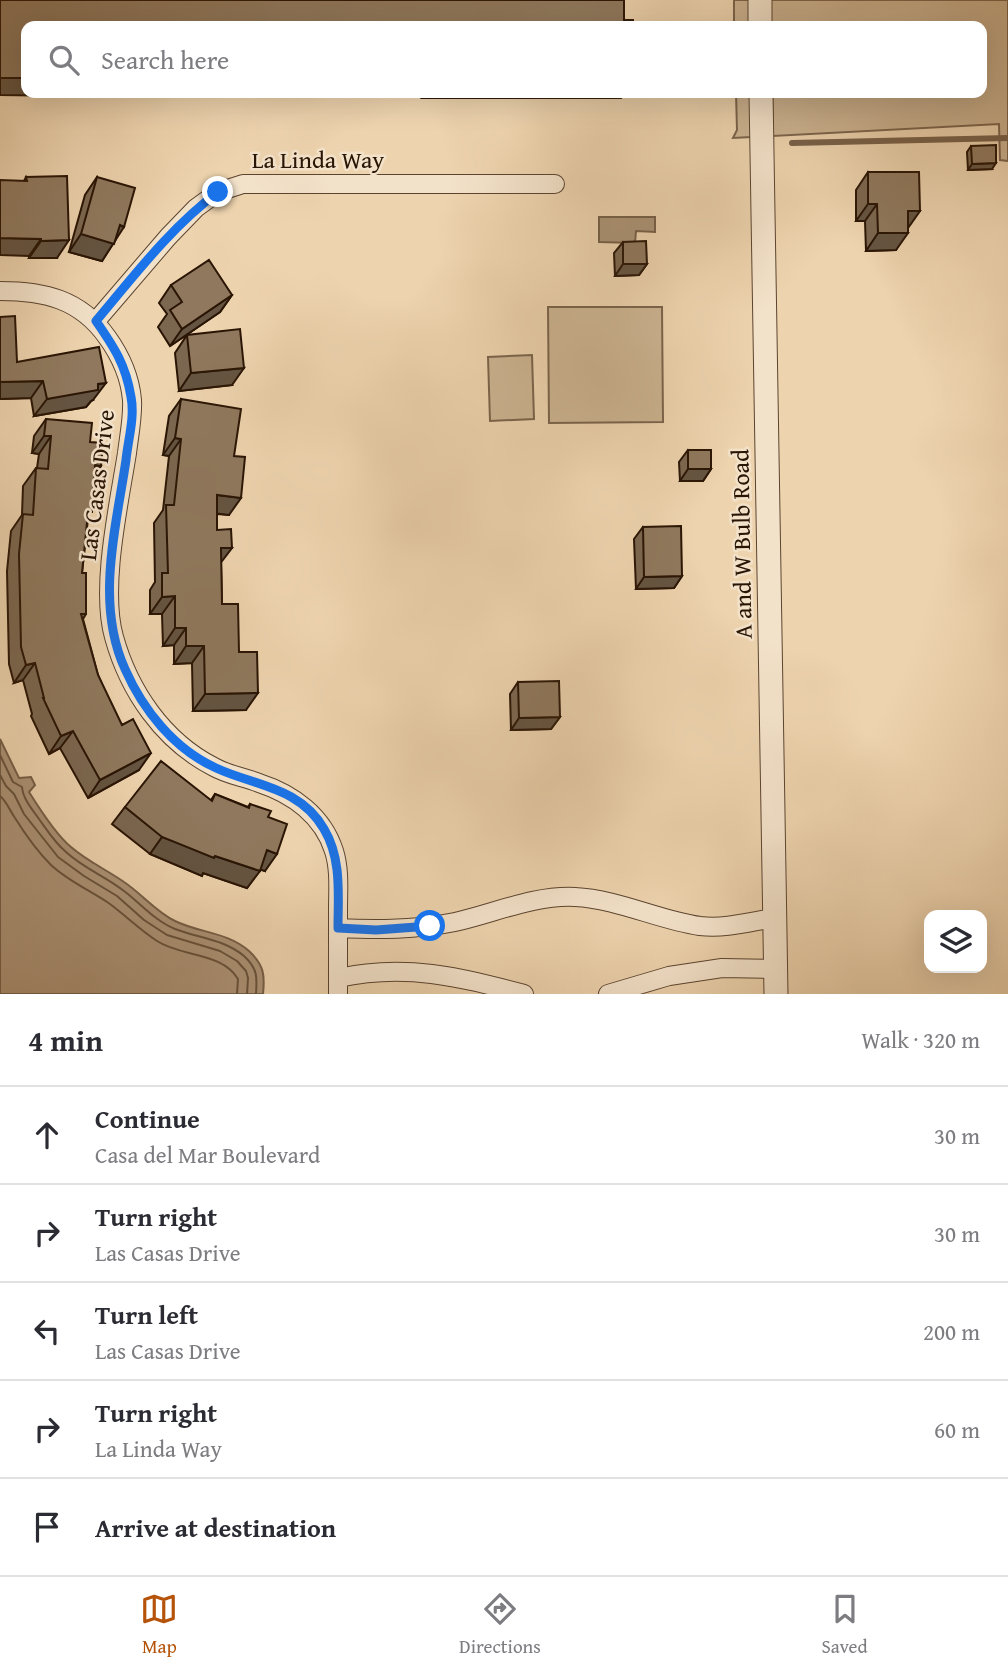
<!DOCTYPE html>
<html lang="en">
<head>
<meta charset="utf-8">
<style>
	body { margin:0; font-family:"Gentium Book Plus",serif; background:#f2f2f3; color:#2b2b33 }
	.controls { position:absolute; right:21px; bottom:21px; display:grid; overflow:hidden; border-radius:14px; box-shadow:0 7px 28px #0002 }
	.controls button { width:63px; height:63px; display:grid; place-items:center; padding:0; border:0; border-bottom:2px solid #e1e1e2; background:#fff; color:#2b2b33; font:35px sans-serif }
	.stop { position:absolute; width:21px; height:21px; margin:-16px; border:5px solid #1a73e8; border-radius:50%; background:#fff }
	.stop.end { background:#1a73e8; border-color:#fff; box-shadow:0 2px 7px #0008 }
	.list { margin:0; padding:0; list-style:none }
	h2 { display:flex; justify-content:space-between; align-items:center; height:91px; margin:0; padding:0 28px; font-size:30px }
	h2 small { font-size:23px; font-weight:400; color:#7c7c81 }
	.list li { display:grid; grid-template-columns:46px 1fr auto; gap:21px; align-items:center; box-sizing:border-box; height:98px; padding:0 28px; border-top:2px solid #e1e1e2 }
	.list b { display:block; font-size:26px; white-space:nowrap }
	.list p { margin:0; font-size:23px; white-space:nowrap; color:#7c7c81 }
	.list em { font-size:23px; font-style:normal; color:#7c7c81 }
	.icon { flex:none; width:38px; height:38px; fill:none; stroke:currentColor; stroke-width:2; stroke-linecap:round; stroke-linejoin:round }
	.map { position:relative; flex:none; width:1008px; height:994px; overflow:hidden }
	.search { position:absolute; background:#fff; box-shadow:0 7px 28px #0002; left:21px; right:21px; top:21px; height:77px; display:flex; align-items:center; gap:18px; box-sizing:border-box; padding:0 24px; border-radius:14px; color:#7c7c81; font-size:26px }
	.sheet { height:581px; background:#fff }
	nav { display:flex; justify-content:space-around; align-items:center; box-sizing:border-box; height:98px; border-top:2px solid #e1e1e2; background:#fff; font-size:19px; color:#7c7c81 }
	nav a { display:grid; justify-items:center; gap:4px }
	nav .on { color:#b45309 }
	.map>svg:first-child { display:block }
	.green { fill:#ccb391; stroke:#7b644b; stroke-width:2 }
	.water { fill:#ab9275; stroke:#776048; stroke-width:2 }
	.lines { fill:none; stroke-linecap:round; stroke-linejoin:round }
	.shore { stroke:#6a543d; stroke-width:2 }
	.stream { stroke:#776048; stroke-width:6 }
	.minor-casing { stroke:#5b442f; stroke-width:20 }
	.tertiary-casing { stroke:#5b442f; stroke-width:25 }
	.minor { stroke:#f3e2ca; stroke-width:18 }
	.tertiary { stroke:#f3e2ca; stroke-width:23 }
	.wall { fill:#7b6750; stroke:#2a1505; stroke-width:2 }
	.shaded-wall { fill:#645441; stroke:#2a1505; stroke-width:2 }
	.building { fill:#8f785d; stroke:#2a1505; stroke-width:2 }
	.route { stroke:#1a73e8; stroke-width:9 }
	.labels { text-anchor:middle; stroke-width:5; stroke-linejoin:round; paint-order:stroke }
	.street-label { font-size:24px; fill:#2a1505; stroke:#f3e2ca }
</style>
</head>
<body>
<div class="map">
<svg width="1008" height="994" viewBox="0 0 1008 994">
	<rect width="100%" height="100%" fill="#edd3ae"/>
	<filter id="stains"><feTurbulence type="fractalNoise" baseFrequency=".00286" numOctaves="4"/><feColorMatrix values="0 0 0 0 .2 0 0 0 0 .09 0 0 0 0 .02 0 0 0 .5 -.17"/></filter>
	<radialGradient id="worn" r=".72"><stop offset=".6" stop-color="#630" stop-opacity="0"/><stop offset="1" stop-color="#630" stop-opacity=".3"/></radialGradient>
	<path class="green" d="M734 0H749V26H734Z
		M771 0H1008V161L1000 160 999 124 773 136 772 93H982V26H771Z
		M736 93H750L751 137 733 138 737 130Z
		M548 307H662L663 422 549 423Z
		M532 355 534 419 490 421 488 357Z"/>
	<path class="water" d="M599 217H655V232L636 231 635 243 599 242Z
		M0 739 19 778 31 777 35 785 29 792C39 808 56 835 71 847 87 861 107 870 124 882 142 894 156 912 175 921 199 933 228 932 249 951 264 965 265 975 263 994H0Z"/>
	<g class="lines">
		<path class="shore" d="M0 755 13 782 22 787C23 799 32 809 39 819 47 830 55 843 66 852 83 868 105 876 124 891 140 903 155 921 175 929 198 938 224 939 244 956 258 969 257 977 256 994
			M0 775 6 786 14 794 24 814 58 857 84 876 117 896 144 920 167 935 220 951 237 961 246 971 248 978 247 994
			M0 796C7 802 10 811 15 818 25 834 38 852 51 865 68 881 91 891 110 904 126 916 140 930 157 941 181 957 222 952 238 979L237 994"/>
		<path class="stream" d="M792 143 1008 138"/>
		<defs>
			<path id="minor" d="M0 291C44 291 80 299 107 337 120 355 130 377 132 400 133 417 129 436 127 453 119 504 100 588 114 637 129 691 163 741 214 767 228 775 244 777 259 783 293 794 323 816 334 851 340 870 338 890 338 909 338 937 338 966 338 994
				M96 321 168 237 196 208 218 192 243 184H555
				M338 928C378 930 416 930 455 922 495 913 534 895 575 897 618 899 658 920 700 926 725 929 749 922 774 918
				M338 978C406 963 459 977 524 994
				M608 994 669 976 722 968 775 969"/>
			<path id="tertiary" d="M760 0V26
				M761 93 776 994"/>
		</defs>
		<use href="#minor" class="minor-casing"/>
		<use href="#tertiary" class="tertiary-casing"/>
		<use href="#minor" class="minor"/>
		<use href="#tertiary" class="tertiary"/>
	</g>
	<path class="wall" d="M971 146 992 169 968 170 967 152Z
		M868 172 908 227 896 250 866 251 865 221H856V190Z
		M26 177 57 258H29L24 181Z
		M97 177 116 239 102 261 69 252 85 195Z
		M623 242 647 264 639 275 615 276 614 253Z
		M171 285 232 295 220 312 170 346 158 327 167 314 159 303Z
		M0 317 17 362 93 400 91 401 86 407 34 416 31 398 0 399Z
		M187 335 232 385 179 391 175 353Z
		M181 399 234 456 229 515 217 514V530L221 563 222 604 239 652 246 710 193 711 192 663 174 664V645L163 646 162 614H150V590L155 582 154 523 163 510 169 456 163 455 169 416Z
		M46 419 90 442 101 466 94 476 88 519 82 573 86 614 83 619 98 675 139 770 88 798 60 748 49 754 31 716 32 714 23 680 14 683 9 664 7 571 11 531 22 515 23 486 36 468H37L39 454 32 453 34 436Z
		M688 450 711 469 703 481H680L679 462Z
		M643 527 682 576 674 588 636 589 634 539Z
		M518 682 560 717 551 729 511 730 510 694Z
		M215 794 248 807 250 804 268 817 265 871 260 869 247 888 203 873 202 876 150 854 112 824 125 807 211 800Z"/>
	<path class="shaded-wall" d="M0 78H26V93H424L422 96 276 97 213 95 142 97 0 95Z
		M426 93H625L621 98H422Z
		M996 163 992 169 968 170 972 164Z
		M868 204H877L865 221H856Z
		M908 211H920L908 228Z
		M120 225 124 227 102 261 69 252 81 234Z
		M878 233H908L896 250 866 251Z
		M0 238 41 239 29 256 0 255Z
		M69 240 57 258H29L41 241Z
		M623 264H647L639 275 615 276Z
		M232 295 220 312 170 346 182 329Z
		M244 368 232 385 179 391 191 373Z
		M43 381 31 398 0 399V382Z
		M106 383 93 400 91 401 86 407 34 416 47 399 98 384Z
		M44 436H51L39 454 32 453Z
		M175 438 181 439 169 456 163 455Z
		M95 465 101 466 89 483Z
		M688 469H711L703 481H680Z
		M217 495 241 498 229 515 204 512Z
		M221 548H232L219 565Z
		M682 576 674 588 636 589 644 577Z
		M175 596 162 614H150L162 597Z
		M175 628H186L174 645 163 646Z
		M186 646H204L192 663 174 664Z
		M35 663 23 680 14 683 26 665Z
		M258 693 246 710 193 711 205 694Z
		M560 717 551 729 511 730 519 718Z
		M73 731 60 748 49 754 61 736Z
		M151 753 139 770 88 798 100 780Z
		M162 837 215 856 260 871 247 888 203 873 202 876 150 854Z
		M267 850 277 854 265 871 255 868Z"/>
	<path class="building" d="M0 0H624V20H633V26H26V78H0Z
		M996 145V163L972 164 971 146Z
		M868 172H919L920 211H908V233H878L877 204H868Z
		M67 176 69 240 41 241V239L0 238V180L27 181 26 177Z
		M97 177 135 188 124 227 120 225 114 244 81 234Z
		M646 241 647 264H623V242Z
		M209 260 232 295 182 329 170 310 182 302 171 285Z
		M15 316 17 362 99 347 106 383 98 384V390L47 399 43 381 0 382V317Z
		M240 329 244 368 191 373 187 335Z
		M181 399 241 409 234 456 245 457 241 498 217 495V530L231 529 232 548H221L222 604H238L239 652H257L258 693 205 694 204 646H186V628H175V596L162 597V573H168L166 505H174L181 439 175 438Z
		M46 419 92 423 90 442 103 443 101 466 95 465 92 512H88L82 573H86V614H81L98 675 122 725 133 719 151 753 100 780 73 731 61 736 43 698H44L35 663 26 665 21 647 19 554 23 514 33 515 36 468 48 469 51 436H44Z
		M688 450H711V469H688Z
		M681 526 682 576 644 577 643 527Z
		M559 681 560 717 519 718 518 682Z
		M161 761 212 801 215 794 249 808 250 804 271 811 268 817 287 824 277 854 267 850 260 871 215 856 214 858 162 837 125 807Z"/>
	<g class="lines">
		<path class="route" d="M218 192C170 228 134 276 96 321 114 347 126 365 131 397 135 417 128 440 126 460 116 528 95 603 125 669 143 710 174 749 216 768 255 786 300 787 324 829 342 859 338 895 338 928L376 930 430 926"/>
	</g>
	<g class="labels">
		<g class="street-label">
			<text x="318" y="168">La Linda Way</text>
			<text transform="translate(97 485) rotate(-83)" y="8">Las Casas Drive</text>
			<text transform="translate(742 544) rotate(-91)" y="8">A and W Bulb Road</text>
		</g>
	</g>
	<rect width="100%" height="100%" filter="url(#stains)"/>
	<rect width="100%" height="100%" fill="url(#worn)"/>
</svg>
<div class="controls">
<button><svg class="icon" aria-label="layers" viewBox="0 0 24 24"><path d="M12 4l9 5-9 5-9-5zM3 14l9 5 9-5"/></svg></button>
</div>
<div class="stop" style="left:430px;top:926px"></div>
<div class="stop end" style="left:218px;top:192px"></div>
<div class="search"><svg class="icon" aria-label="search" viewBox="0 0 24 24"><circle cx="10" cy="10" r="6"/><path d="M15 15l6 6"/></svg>Search here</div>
</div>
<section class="sheet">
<h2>4 min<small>Walk · 320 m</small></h2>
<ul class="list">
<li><svg class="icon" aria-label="ahead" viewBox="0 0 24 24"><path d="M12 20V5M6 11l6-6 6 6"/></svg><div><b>Continue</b><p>Casa del Mar Boulevard</p></div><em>30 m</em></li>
<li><svg class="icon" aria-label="right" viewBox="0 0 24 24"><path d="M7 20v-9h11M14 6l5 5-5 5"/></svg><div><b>Turn right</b><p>Las Casas Drive</p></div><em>30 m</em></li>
<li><svg class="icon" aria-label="left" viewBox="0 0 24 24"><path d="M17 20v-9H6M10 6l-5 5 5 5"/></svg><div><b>Turn left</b><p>Las Casas Drive</p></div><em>200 m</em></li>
<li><svg class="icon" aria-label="right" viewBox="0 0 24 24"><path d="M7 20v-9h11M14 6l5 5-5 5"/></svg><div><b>Turn right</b><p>La Linda Way</p></div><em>60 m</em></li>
<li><svg class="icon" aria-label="arrive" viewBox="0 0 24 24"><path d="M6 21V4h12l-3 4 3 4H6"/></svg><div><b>Arrive at destination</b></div></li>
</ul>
</section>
<nav>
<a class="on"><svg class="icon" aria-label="map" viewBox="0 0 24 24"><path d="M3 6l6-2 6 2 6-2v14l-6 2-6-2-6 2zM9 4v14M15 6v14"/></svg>Map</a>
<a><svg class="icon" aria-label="directions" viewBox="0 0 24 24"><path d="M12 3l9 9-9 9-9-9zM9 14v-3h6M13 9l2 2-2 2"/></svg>Directions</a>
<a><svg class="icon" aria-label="saved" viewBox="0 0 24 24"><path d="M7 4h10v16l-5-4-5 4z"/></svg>Saved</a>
</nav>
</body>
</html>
